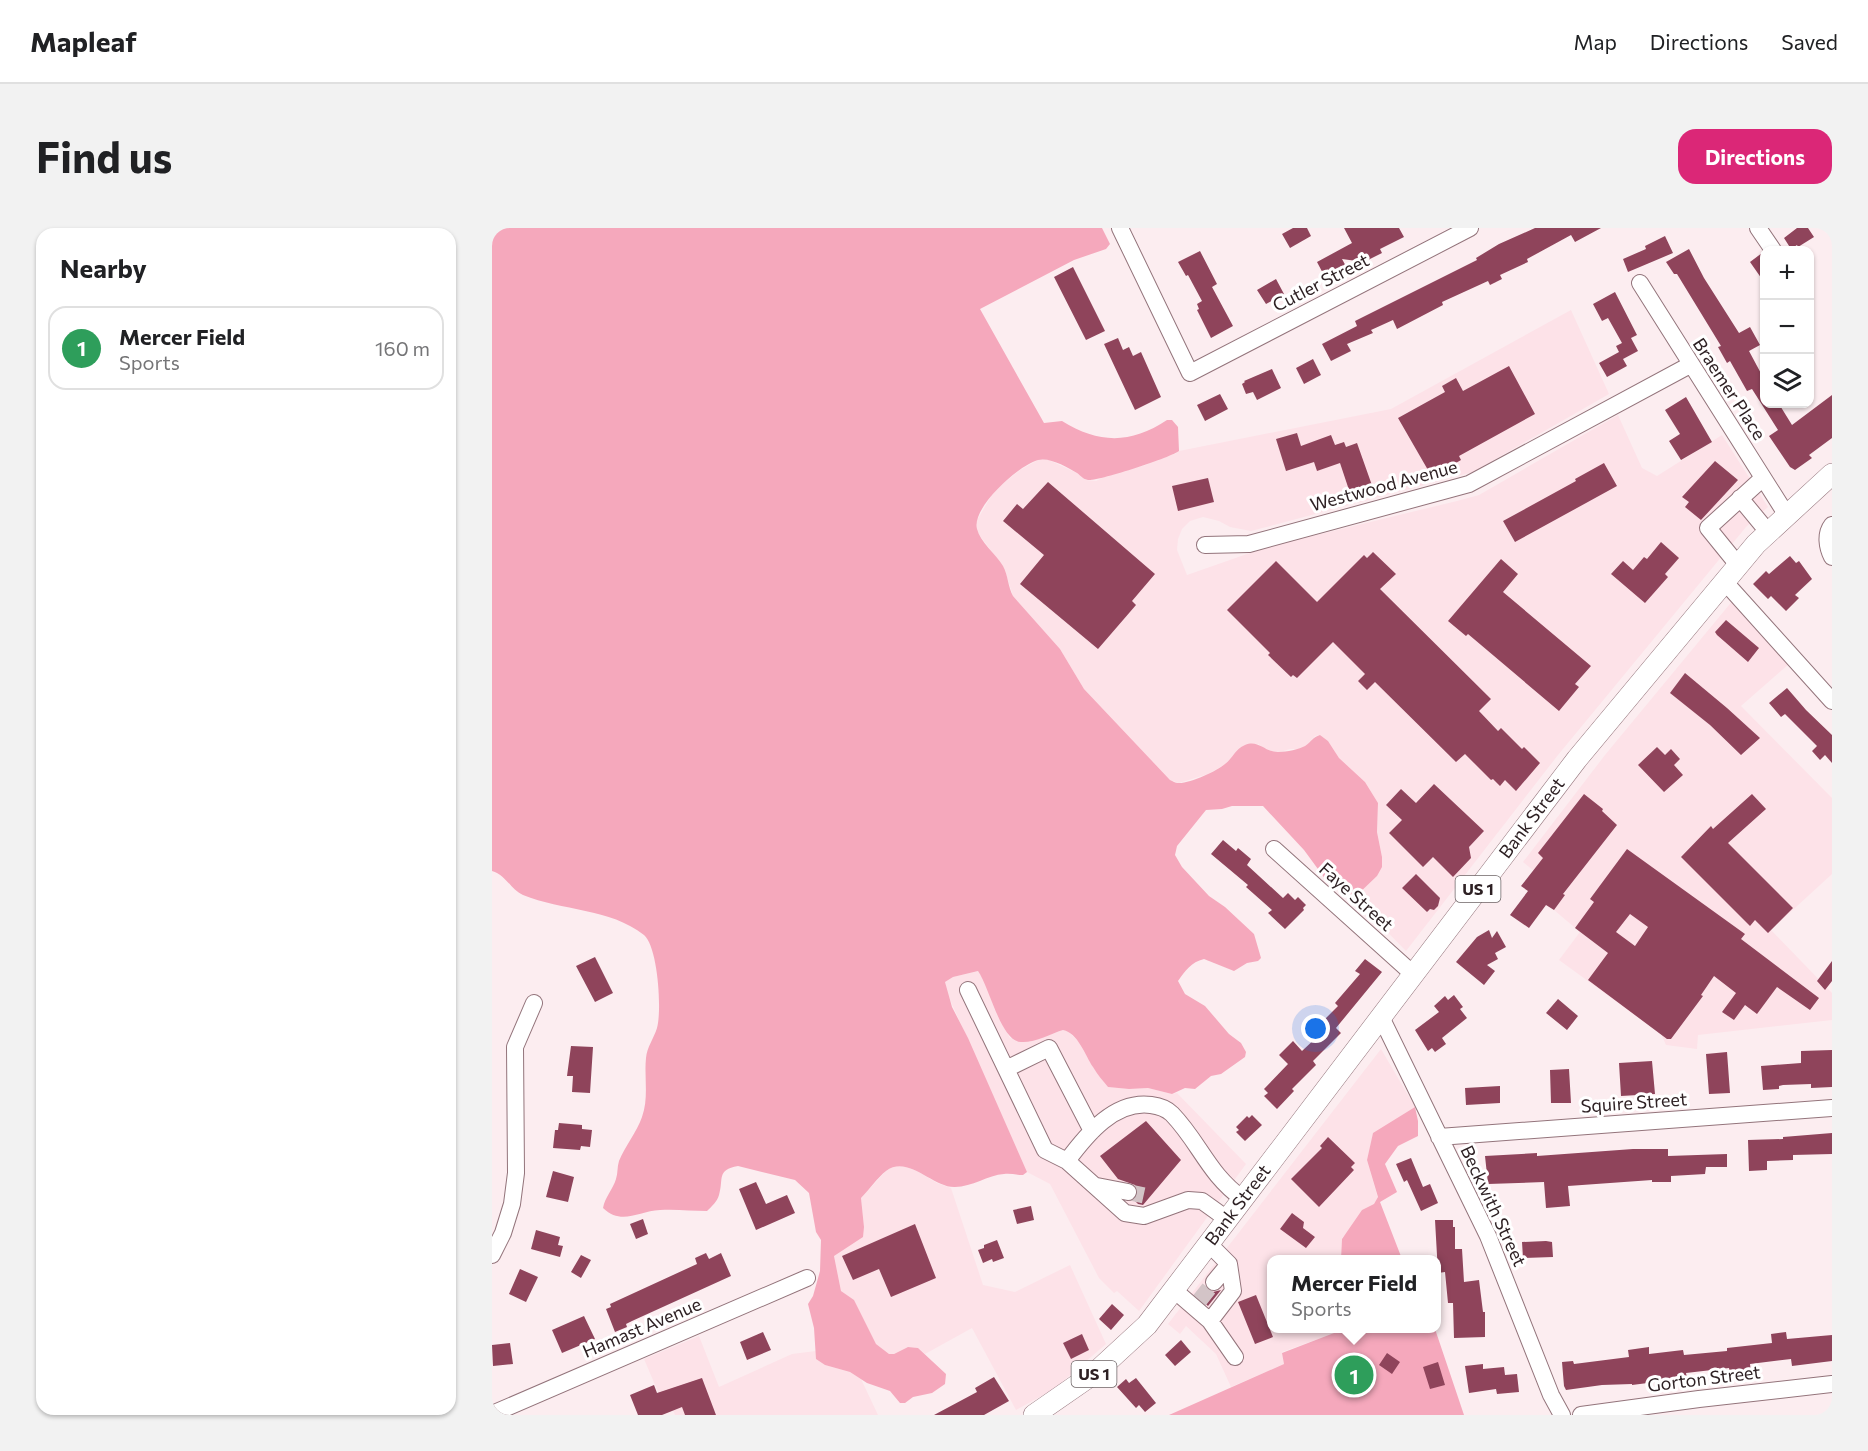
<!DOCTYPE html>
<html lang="en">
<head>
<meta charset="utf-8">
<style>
	body { margin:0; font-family:Commissioner,sans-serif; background:#f2f2f2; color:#202124 }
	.controls { position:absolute; right:18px; top:18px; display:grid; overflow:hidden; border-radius:12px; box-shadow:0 2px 4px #0004 }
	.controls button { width:54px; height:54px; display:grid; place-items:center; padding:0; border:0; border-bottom:2px solid #e0e0e0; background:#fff; color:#202124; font:30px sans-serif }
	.you { position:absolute; left:824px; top:801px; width:21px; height:21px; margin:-15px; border:4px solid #fff; border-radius:50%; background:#1a73e8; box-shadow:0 0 0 9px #1a73e833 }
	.badge { display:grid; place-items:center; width:39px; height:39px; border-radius:50%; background:#db2777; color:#fff; font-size:20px; font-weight:700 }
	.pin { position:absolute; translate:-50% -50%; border:3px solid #fff; box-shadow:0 2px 6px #0006 }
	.popup { position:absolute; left:775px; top:1027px; width:174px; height:78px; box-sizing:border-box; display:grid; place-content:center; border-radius:12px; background:#fff; filter:drop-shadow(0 2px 4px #0005); font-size:20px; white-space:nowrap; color:#757577 }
	.popup b { font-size:22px; color:#202124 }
	.popup::after { content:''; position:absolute; left:50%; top:100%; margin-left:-12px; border:12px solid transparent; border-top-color:#fff }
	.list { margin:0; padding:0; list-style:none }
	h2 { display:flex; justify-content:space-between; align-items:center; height:78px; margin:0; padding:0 24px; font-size:26px }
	h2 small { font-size:20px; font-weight:400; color:#757577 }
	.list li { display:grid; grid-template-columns:39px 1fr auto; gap:18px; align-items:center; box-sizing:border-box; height:84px; margin:0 12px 12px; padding:0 12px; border:2px solid #e0e0e0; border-radius:18px }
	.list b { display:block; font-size:22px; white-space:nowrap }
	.list p { margin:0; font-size:20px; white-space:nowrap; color:#757577 }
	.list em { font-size:20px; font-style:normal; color:#757577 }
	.icon { flex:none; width:33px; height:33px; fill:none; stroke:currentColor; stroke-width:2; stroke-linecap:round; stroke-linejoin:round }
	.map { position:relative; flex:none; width:1340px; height:1187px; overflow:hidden; border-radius:18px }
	header { display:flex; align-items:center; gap:36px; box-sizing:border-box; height:84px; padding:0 30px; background:#fff; border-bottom:2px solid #e0e0e0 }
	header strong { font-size:28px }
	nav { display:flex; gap:33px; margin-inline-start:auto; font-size:21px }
	.intro { display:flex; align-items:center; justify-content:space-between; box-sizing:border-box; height:144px; padding:0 36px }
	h1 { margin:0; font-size:42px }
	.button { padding:15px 27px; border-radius:18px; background:#db2777; color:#fff; font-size:21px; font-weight:700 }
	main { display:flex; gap:36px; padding:0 36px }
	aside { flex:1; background:#fff; border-radius:18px; box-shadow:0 2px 4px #0004 }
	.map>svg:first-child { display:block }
	.built { fill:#fde2e8 }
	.green { fill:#f5a8bc }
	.building { fill:#8f445b; fill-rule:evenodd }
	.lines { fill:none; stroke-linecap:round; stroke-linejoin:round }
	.minor-tunnel { stroke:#d3c4c7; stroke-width:16; stroke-dasharray:16 8; stroke-linecap:butt }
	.minor-casing { stroke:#93747b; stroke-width:18 }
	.major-casing { stroke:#93747b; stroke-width:22 }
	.minor { stroke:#fff; stroke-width:16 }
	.major { stroke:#fff; stroke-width:21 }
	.labels { text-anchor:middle; stroke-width:6; stroke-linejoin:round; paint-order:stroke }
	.shield { fill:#fff; stroke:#6d6466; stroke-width:1.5 }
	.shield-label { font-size:16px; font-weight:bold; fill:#2e2124 }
	.street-label { font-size:18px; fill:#2e2124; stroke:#fff }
</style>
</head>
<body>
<header>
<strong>Mapleaf</strong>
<nav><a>Map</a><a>Directions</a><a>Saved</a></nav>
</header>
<div class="intro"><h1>Find us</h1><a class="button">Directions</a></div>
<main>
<aside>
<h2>Nearby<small></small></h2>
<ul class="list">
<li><span class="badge" style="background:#2e9e5b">1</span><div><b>Mercer Field</b><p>Sports</p></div><em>160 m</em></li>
</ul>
</aside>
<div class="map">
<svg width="1340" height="1187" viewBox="0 0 1340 1187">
	<rect width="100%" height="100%" fill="#fcedf0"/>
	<path class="built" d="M1079 82 1117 166 981 244 759 303 738 299 727 293 711 289 698 293 690 301 686 311 685 322 695 347 775 319 965 273 987 267 1126 187 1150 240 1165 248 1230 207 1276 279 1254 299 1066 527 914 723 862 670 885 648 890 629 885 604 886 575 873 554 847 530 836 513 828 507 823 508 816 516 808 521H798L788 524H778L766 516 747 520 734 536 716 546 687 555 678 552 592 461 568 421 521 368 512 340 485 304 484 294 502 263 528 242 546 232H557L585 245 594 252 604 253 618 246 654 237 663 232 683 226 687 223 899 181Z
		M1242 371 1298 435 1249 478 1340 570V646L1279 702 1340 765V792L1206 807 1205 821 1174 817 1169 806 1067 732 1088 704 1062 682 1072 668 1031 634 1113 527Z
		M486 743 492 751 504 785 518 810 537 814 571 802 576 803 586 813 601 839 616 859 637 861 656 860 680 866 685 865 754 936 647 1083 625 1063 622 1065 607 1050 558 956 535 944 455 765 453 754 461 749Z
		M889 821 923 879 881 906 875 932 887 974 850 1010 849 1031 780 1032V1100L854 1101 790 1124 792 1136 739 1159 724 1126 694 1098 688 1106 676 1096Z
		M401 938H411L425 943 445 955 459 960 491 1057 523 1064 578 1037 614 1116 562 1161 524 1182 480 1100 433 1126 426 1120 416 1119 402 1126H396L384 1116 362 1073 349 1063 342 1028 372 999 369 970 393 944Z
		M207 1108 227 1159 300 1126 324 1123V1131L333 1137 358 1144 369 1151 386 1187H183L181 1182 175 1185 152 1131Z"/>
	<path class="green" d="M0 0H610L618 16 614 21 582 32 488 81 552 195 570 193C607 216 639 216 675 192H680L686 199 687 223C680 229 604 254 596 252 591 251 589 248 585 245 575 239 558 229 546 232 527 237 479 280 485 301 488 314 504 326 511 338 516 347 516 359 521 368L568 421 592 461 678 552C681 553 683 555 686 555 697 556 725 543 733 536 741 530 743 521 753 517 767 511 773 525 787 524 794 524 808 521 813 518 819 514 821 509 828 507L836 513 847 530 873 554 886 575 885 604 890 629V639L885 648 862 670 834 652 812 622 771 578H740L730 581 714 582 685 618 683 627 690 639 717 668 733 679 762 706 769 730 766 733 755 735 742 743 712 731C699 734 693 743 686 753L693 766 713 778 737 806 749 815 754 824 753 829 729 846 719 848 703 861 693 860 680 866 656 860 637 861 616 859C611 853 605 846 601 839 593 827 586 805 571 802 558 806 543 815 529 814 509 814 497 758 486 743L461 749 453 754 460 779 476 810 535 944 531 947C525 947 518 945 512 946 496 947 480 959 463 959 441 960 416 926 394 943 386 949 377 962 369 970L372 999 371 1009 342 1028 349 1063 362 1072 384 1116 397 1126H402L416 1119 426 1120 454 1146 453 1156 440 1165 421 1169 413 1175H408L398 1163 375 1155 358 1144 333 1137 324 1131 322 1100 316 1076 321 1068 328 1043 329 1012 324 1004 317 965 303 952 246 938C224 942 232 951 227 967 225 974 220 978 215 983 200 983 184 981 168 982 146 983 130 998 111 980 113 969 121 961 124 951 126 945 125 939 127 933 133 918 145 904 150 889 157 870 152 849 154 830 155 819 162 810 165 800 170 782 166 719 152 707 118 680 70 683 31 667 19 662 14 647 0 643Z
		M923 879 926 893V908L906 918 893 936 905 964 888 974 910 1031H849L850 1011 870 982 882 976 886 969 875 932 881 905Z
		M855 1100 943 1101 972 1187H677L792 1136 790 1125Z"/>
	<path class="building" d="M801 0H815L819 8 798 20 790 6Z
		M852 0H907L912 9 888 21 890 25 872 34 850 31 856 42 835 53 825 34 860 15Z
		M1043 0H1109L1083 14 1079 7 1035 31 1036 34 1008 47 1010 51 998 57 996 53 950 74 951 77 905 101 901 92 879 102 881 105 855 116 859 123 839 133 830 116 865 98 863 93 985 32 984 30 1007 16Z
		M1305 0H1316L1322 9 1306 19 1305 17 1299 21 1292 10Z
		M1173 8 1181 25 1136 44 1131 31 1154 21 1153 18Z
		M1197 21 1212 50 1247 105 1258 99 1268 117 1257 123 1272 151V176H1287L1300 197 1340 167V210L1317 227 1320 230 1303 242 1298 239 1277 208 1286 202 1260 161 1255 163 1238 133 1235 135 1226 119 1229 118 1185 46H1182L1174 34Z
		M708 23 725 56 720 59 741 98 719 110 705 82 707 81 705 76 710 73 696 47 694 48 686 34Z
		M1270 25 1272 28V54L1258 34Z
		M581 39 613 103 594 112 562 49Z
		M784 51 792 66 774 76 765 62Z
		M1123 64 1145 107 1139 110 1146 123 1131 131 1135 138 1115 149 1107 135 1127 124 1124 118 1130 115 1116 90 1110 93 1101 76Z
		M626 110 631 122 637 119 641 128 649 124 669 169 643 182 612 116Z
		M821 131 829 147 812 156 804 140Z
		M1017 138 1043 186 967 228 969 232 940 249 906 190 953 164 950 158 964 150 971 163Z
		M780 141 789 160 765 172 761 164 754 166 750 156 753 154 752 153Z
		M728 166 736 181 713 193 705 177Z
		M1194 169 1220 214 1189 232 1177 213 1188 206 1173 182Z
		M805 205 809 218 839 207 843 217 852 214 854 219 865 215 882 263 860 271 848 235 825 243 822 234 794 243 784 211Z
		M1223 233 1246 252 1209 292 1193 279 1197 274 1190 269Z
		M1112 235 1125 258 1023 314 1011 293 1084 253 1083 251Z
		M716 250 722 274 686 283 680 258Z
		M556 254 663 346 640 373 644 377 606 421 528 356 552 327 511 293 525 276 531 281Z
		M1169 314 1187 330 1173 346 1176 349 1153 375 1119 346 1131 333 1141 342 1152 329 1155 331Z
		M881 324 904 346 888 361 999 471 987 483 1006 503 1009 500 1030 521 1032 519 1048 535 1024 563 1013 552 1008 558 1001 551 999 552 973 526 964 534 883 454 875 462 866 453 873 446 841 414 805 450 801 447 799 449 776 427 778 425 735 382 784 333 825 374 872 327 875 330Z
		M1298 328 1304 335 1307 333 1320 351 1303 367 1307 370 1294 383 1279 368 1276 371 1261 356 1274 343 1277 346Z
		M1009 331 1026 346 1011 364 1099 438 1083 456 1087 459 1067 483 976 406 974 408 956 393Z
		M1234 392 1267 420 1256 434 1225 407 1223 404Z
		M1193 445 1235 480 1268 510 1249 527 1218 497 1178 465Z
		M1295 460 1314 482 1340 507V535L1333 527 1328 532 1320 523 1325 518 1293 486 1289 489 1277 475Z
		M1165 519 1173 527 1179 521 1188 531 1182 537 1191 547 1172 564 1146 537Z
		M942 556 992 603 977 619 979 630 961 649 941 629 931 639 897 605 910 592 894 577 909 561 924 575Z
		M1092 566 1111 581 1110 583 1125 597 1071 666 1073 667 1062 682 1054 677 1037 700 1018 687 1036 663 1029 658 1051 630 1046 625Z
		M1260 566 1274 581 1236 615 1301 680 1276 705 1263 692 1258 698 1189 629 1219 598 1221 601Z
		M731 612 744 623 746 620 759 631 755 637 791 670 796 665 803 672 806 669 814 677 811 680 812 682 793 701 776 685 780 682 754 659 756 657 719 626Z
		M1135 621 1253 706 1249 711 1327 770 1318 782 1285 759 1265 786 1253 777 1242 792 1230 784 1244 765 1222 748 1209 767 1211 768 1179 811H1175L1096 752 1116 725 1083 700 1102 674 1098 671ZM1138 686 1156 699 1143 718 1124 704Z
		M924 646 948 670 946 678 942 682 938 681 935 684 910 660Z
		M997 702 1000 710 1005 703 1014 719 1003 725 1006 731 995 737 1003 743 992 757 964 734 985 709Z
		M103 729 121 765 103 774 84 738Z
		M873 731 890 744 844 800 849 805 821 833 824 837 800 861 802 863 785 881 772 868 776 865 772 861 796 836 787 827 801 813 810 823 827 807 822 802 846 778 843 775 868 746 863 743Z
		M1340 733V753L1333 762 1325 753Z
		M962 767 971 779 968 781 975 790 950 810 954 816 943 824 940 820 936 823 923 802 947 784 942 778 953 768 956 772Z
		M1066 771 1086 788 1075 802 1054 785Z
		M79 818 101 819 98 865 80 864 81 848H75Z
		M1340 822V859L1319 860V856L1291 857 1287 858V861L1271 862 1269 838 1309 835V823Z
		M1235 824 1238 865 1217 866 1214 826Z
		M1160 833 1163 866 1129 868 1127 835Z
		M1077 841 1079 875H1059L1058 842Z
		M1008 858V875L974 877 973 860Z
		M760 887 770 897 753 913 744 904 747 902 744 899 755 888 757 890Z
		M654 893 689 932 651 977 646 976 642 972 646 965 643 957 626 951 608 928Z
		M67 895 90 897V901L100 902 98 919 89 918 88 922 61 920 63 902H66Z
		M1340 905V926L1301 927V932L1275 933V942L1257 943 1256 912 1291 911V909Z
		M836 909 863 935 859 939 862 942 827 979 799 951 830 920 828 918Z
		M1141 921H1176V928L1235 926V939H1214L1213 946 1179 948V954H1160V952L1076 958 1078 978 1054 980 1052 954 996 956 993 928 1045 925V928Z
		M919 930 931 959 938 956 946 975 929 983 915 952 912 954 904 936Z
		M61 943 82 949 76 974 54 969Z
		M264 954 274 976 295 967 303 985 264 1002 247 961Z
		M539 978 542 992 525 996 521 982Z
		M800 985 812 994 811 1000 823 1009 814 1020 788 1001Z
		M151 991 156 1006 144 1011 138 996Z
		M943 992H961V999H963V1021H970L972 1054 987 1052 991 1084H993V1109L962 1110 961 1075H956L953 1044 946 1045Z
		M423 996 444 1050 399 1069 387 1041 361 1052 350 1028Z
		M44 1002 68 1009 66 1017 71 1018 68 1029 39 1021Z
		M505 1012 512 1030 501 1034 500 1031 491 1035 486 1022 492 1020V1017Z
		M1054 1013 1060 1014 1061 1029 1031 1030 1030 1014Z
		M214 1025 217 1031 229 1025 239 1048 140 1093 134 1096 135 1099 123 1104 114 1081 119 1079 118 1076 205 1036 203 1030Z
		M89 1027 99 1032 89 1050 79 1044Z
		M28 1041 46 1049 34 1074 17 1066Z
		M715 1062 721 1064 729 1062 716 1078 708 1071Z
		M764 1067 781 1109 763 1116 746 1074Z
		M620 1076 632 1087 619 1102 607 1091Z
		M92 1088 103 1111 70 1125 60 1102Z
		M271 1104 279 1122 255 1132 248 1114Z
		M1294 1104 1295 1111 1340 1107V1133L1300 1138 1299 1131 1258 1136 1259 1144 1238 1146 1237 1140 1194 1145 1195 1150 1140 1157V1156L1110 1157 1074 1162 1072 1158 1070 1134 1081 1133 1082 1136 1137 1129 1136 1122 1157 1119V1126L1191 1122 1192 1127 1235 1123V1120L1280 1115 1279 1106Z
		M590 1106 597 1122 579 1131 571 1115Z
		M689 1112 699 1124 683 1138 673 1127Z
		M18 1115 21 1136 1 1138 0 1117Z
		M895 1125 908 1134 900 1146 887 1137Z
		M946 1134 953 1157 938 1161 931 1139Z
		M991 1136V1141L1012 1139 1013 1147 1025 1146 1027 1164 1005 1166 1004 1161 977 1165 973 1138Z
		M502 1149 517 1173 492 1187H442L485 1164 483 1160Z
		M210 1150 224 1187H193L190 1179 170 1187H146L138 1167 162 1157 165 1165Z
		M644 1150 664 1175 653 1184 647 1177 644 1180 625 1159 634 1151 637 1155Z"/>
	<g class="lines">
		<path class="minor-tunnel" d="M636 964 659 969
			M707 1073 722 1054"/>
		<defs>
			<path id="minor" d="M628 0 698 145 978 0
				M1266 0 1281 22
				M1148 55 1294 286
				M1248 270 1276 304
				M1340 297C1333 306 1335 319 1340 329
				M713 317 757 316 977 256 1198 137
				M1246 337 1216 300 1271 250
				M1232 353 1340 473
				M782 621 921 746
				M476 762 553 922 575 933
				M889 789 996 1008 1059 1167 1070 1187
				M514 841 557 820 600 903
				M947 909 1340 880
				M605 958 636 964
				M735 991 710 973 696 972 652 988 633 985 575 933C595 906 623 872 659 877 667 878 675 881 680 886 708 915 716 946 751 971
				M0 1027 11 1005 20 976 24 945 23 819 42 775
				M722 1054 737 1036
				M682 1062 718 1093 741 1063 737 1036 717 1016
				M718 1093 743 1129
				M0 1186 315 1050
				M1089 1187 1207 1171 1340 1156"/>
			<path id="major" d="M542 1187 604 1144 655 1097 1085 531 1264 316 1340 246"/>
		</defs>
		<use href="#minor" class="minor-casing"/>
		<use href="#major" class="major-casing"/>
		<use href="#minor" class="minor"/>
		<use href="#major" class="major"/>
	</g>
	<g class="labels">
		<g class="shield">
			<rect x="963.5" y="648" width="45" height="26" rx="4.5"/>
			<rect x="579.5" y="1133" width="45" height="26" rx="4.5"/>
		</g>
		<g class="shield-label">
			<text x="986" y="667">US 1</text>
			<text x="602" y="1152">US 1</text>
		</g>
		<g class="street-label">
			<text transform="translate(829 55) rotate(-27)" y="6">Cutler Street</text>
			<text transform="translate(1237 161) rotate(57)" y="6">Braemer Place</text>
			<text transform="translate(892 258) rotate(-15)" y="6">Westwood Avenue</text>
			<text transform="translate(1040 590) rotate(-53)" y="6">Bank Street</text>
			<text transform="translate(864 669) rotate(42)" y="6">Faye Street</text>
			<text transform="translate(1142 875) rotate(-4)" y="6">Squire Street</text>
			<text transform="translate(746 977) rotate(-53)" y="6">Bank Street</text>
			<text transform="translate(1001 978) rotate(65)" y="6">Beckwith Street</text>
			<text transform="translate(150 1100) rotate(-23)" y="6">Hamast Avenue</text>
			<text transform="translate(1212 1151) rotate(-7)" y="6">Gorton Street</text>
		</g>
	</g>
</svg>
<div class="controls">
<button>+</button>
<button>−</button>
<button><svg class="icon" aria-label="layers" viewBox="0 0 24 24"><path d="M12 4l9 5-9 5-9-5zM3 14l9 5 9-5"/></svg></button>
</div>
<div class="you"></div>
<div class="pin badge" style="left:862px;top:1147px;background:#2e9e5b">1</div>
<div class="popup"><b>Mercer Field</b>Sports</div>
</div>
</main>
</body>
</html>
